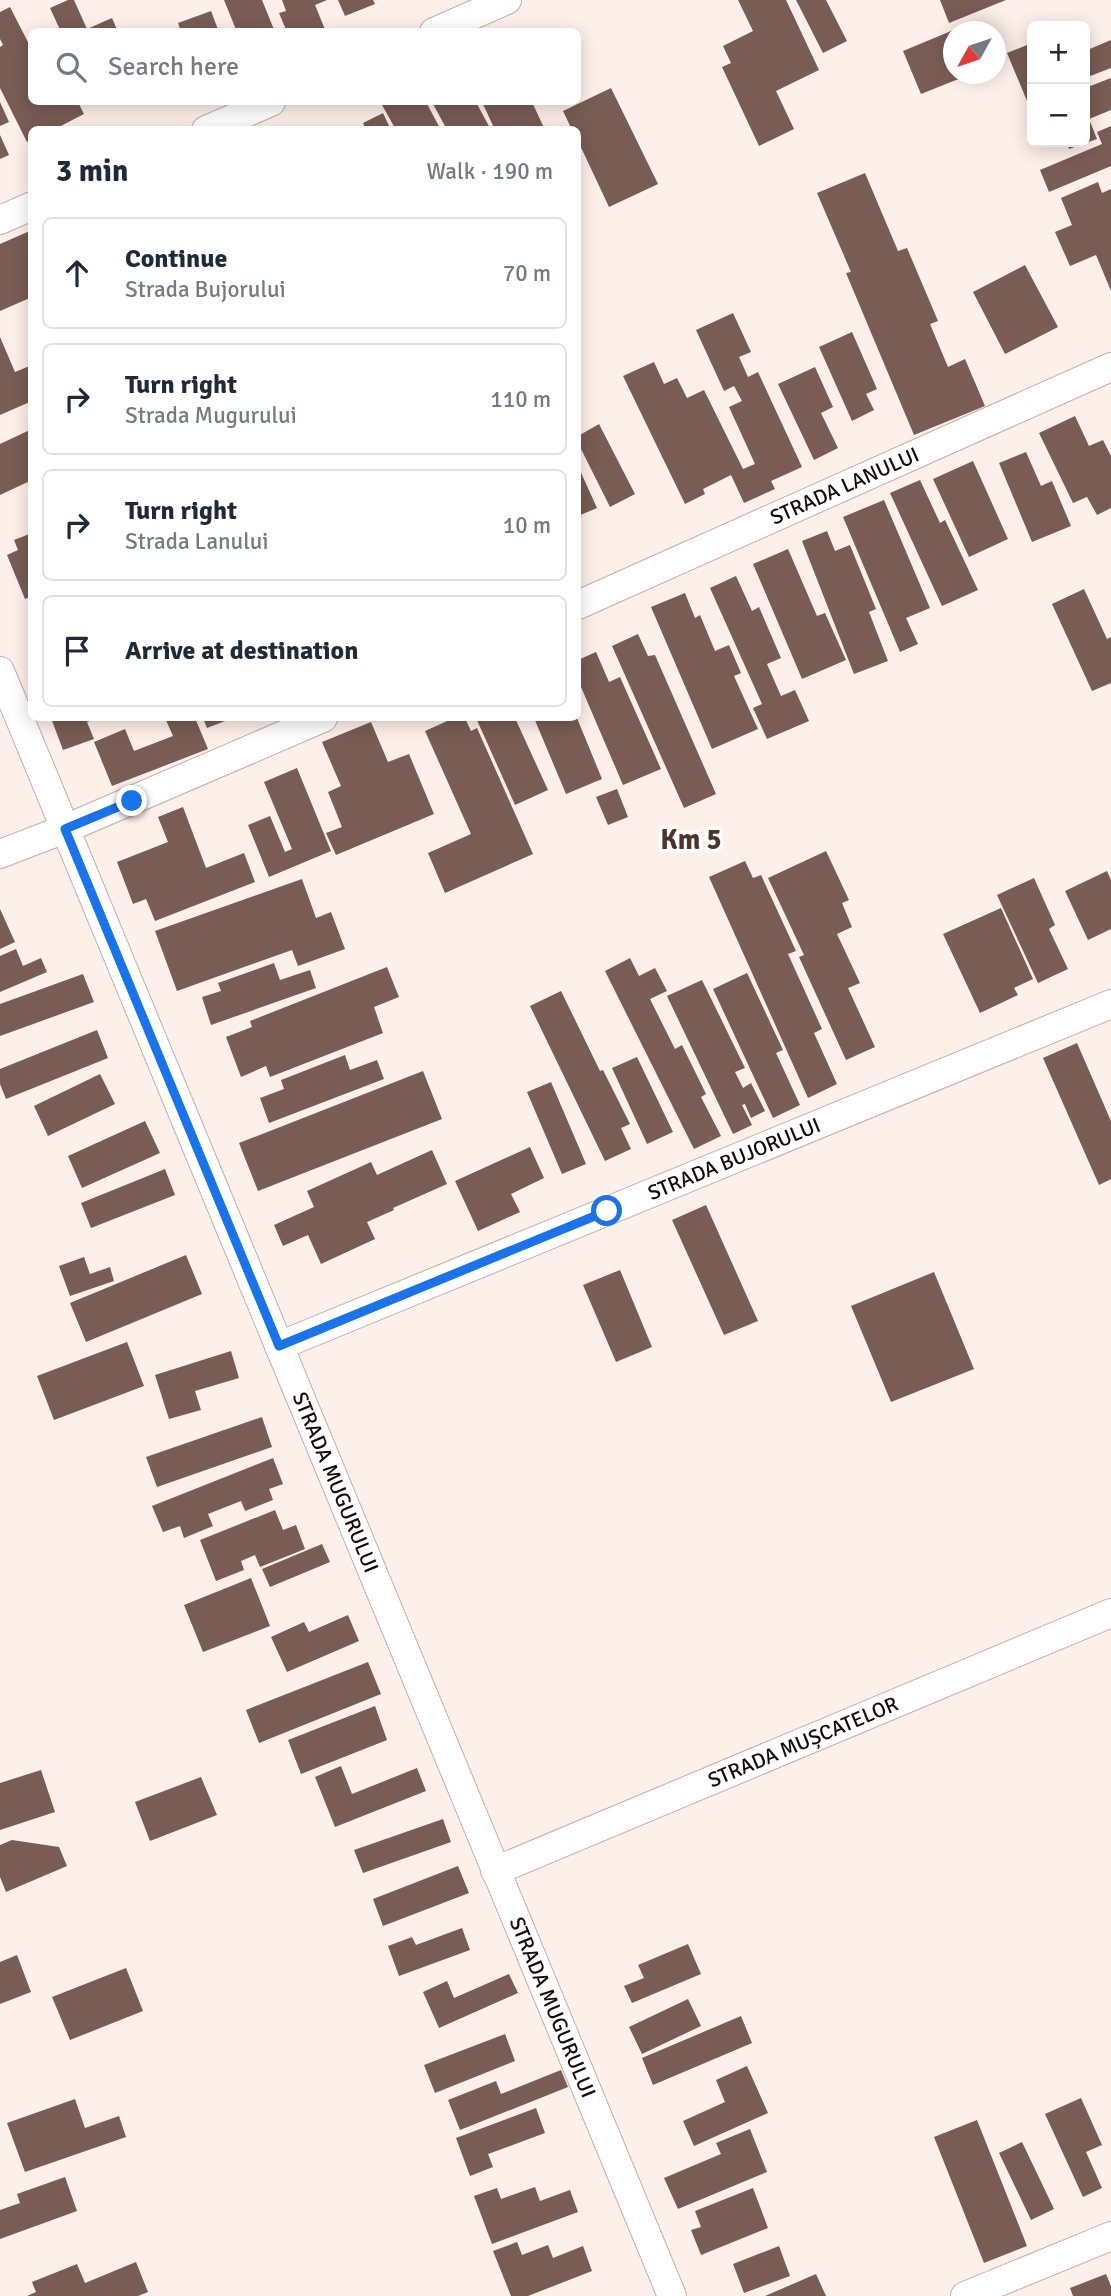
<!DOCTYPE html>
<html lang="en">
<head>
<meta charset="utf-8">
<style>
	body { margin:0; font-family:Signika,sans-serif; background:#f6f6f7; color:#1f2937 }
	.controls { position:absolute; right:21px; top:21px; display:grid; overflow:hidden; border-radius:10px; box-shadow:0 4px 18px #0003 }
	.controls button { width:63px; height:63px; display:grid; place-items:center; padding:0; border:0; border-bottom:2px solid #e0e1e3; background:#fff; color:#1f2937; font:35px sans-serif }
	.compass { position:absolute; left:943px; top:21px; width:63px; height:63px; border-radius:50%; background:#fff; box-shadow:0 4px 18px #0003; rotate:230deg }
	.stop { position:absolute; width:21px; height:21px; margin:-16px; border:5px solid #1a73e8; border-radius:50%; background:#fff }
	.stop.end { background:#1a73e8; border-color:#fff; box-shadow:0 2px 7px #0008 }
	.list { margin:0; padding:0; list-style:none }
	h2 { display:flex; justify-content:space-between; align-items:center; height:91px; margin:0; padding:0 28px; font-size:30px }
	h2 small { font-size:23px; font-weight:400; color:#747a83 }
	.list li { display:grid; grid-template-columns:46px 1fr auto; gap:21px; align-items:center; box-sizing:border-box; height:112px; margin:0 14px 14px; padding:0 14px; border:2px solid #e0e1e3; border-radius:10px }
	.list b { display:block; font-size:26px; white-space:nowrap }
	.list p { margin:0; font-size:23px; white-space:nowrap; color:#747a83 }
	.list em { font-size:23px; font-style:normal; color:#747a83 }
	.icon { flex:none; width:38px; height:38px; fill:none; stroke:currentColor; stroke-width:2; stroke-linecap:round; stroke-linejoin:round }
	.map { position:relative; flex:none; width:1111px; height:2296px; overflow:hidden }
	.search { position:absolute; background:#fff; box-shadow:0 4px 18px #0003; left:28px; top:28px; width:553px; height:77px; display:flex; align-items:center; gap:18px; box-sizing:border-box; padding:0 24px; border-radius:10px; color:#747a83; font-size:26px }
	.panel { position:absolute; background:#fff; box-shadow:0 4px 18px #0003; left:28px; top:126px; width:553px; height:595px; border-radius:10px }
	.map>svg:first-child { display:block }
	.building { fill:#795c53 }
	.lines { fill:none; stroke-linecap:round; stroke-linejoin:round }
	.minor-casing { stroke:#ccaba1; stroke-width:30 }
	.minor { stroke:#fff; stroke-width:28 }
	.route { stroke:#1a73e8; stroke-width:9 }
	.labels { text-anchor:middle; stroke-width:7; stroke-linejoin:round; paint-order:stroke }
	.street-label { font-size:21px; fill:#140907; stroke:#fff }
	.district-label { font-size:28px; font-weight:bold; fill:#4e332b; stroke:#fff }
</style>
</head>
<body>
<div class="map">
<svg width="1111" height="2296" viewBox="0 0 1111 2296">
	<rect width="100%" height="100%" fill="#fdefea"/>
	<path class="building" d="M68 0H74L87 29 112 18 118 32H61L50 8Z
		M224 0H262L275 32H237Z
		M282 0H327L315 5 326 32H287L279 13 286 11Z
		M338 0H373L375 4 345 16Z
		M738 0H786L819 70 776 91 794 129 759 146 722 67 731 63 723 46 753 31Z
		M796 0H826L847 41 823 53Z
		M940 0H1006L949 23Z
		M10 7 32 50V102H78L84 114 53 130H32V140L27 142 0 88V47L3 45 0 39V12Z
		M211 11 219 32H181L178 23Z
		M968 24 971 32H954V74H971L921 94 903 51Z
		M1111 40V68L1085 78V51Z
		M1032 43V99L1027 101 1007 53Z
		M1111 78V110L1089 119 1097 139 1069 149 1067 142H1085V88Z
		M611 88 658 184 609 207 578 141V130H572L563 111Z
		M0 102 9 122 0 126Z
		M389 102H426L441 130H396L382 105Z
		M432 102H476L491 130H447Z
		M482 102H532L545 130H495Z
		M383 113 391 130H366L363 123Z
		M1111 126V166L1049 192 1040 170 1102 144 1097 132Z
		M0 135 9 155 0 159Z
		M865 173 898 251 907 248 938 321 930 324 948 367 965 359 985 406 914 435 846 273 851 272 817 193Z
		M1098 182 1102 193 1111 189V291L1096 255 1070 266 1055 232 1072 225 1061 198Z
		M32 230V297L0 311V244Z
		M1025 265 1058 327 1005 354 973 292Z
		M733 313 751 352 739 357 748 377 758 372 802 467 771 481 775 489 744 503 731 475 703 489 705 494 685 504 623 376 654 362 664 384 677 378 687 398 704 390 743 469 755 464 729 407 742 401 734 386 724 391 696 330Z
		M852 332 877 389 866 394 874 410 852 421 819 347Z
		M0 337 15 372 32 365V401L0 415Z
		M815 367 833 407 821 413 838 448 814 460 778 384Z
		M1075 416 1089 446 1103 440 1111 456V508L1097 515 1087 497 1073 503 1039 433Z
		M599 424 635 494 610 507 578 443V436Z
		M32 429V480L0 495V444Z
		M1026 452 1041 486 1052 481 1071 526 1032 542 999 463Z
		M973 461 1008 539 969 557 933 479Z
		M578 466 597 508 578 516Z
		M920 480 940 523 945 520 978 590 942 606 890 493Z
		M884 500 930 608 906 618 918 644 900 652 843 517Z
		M827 531 835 551 850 545 876 609 869 612 888 661 854 674 802 541Z
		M32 533V596L25 599 7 555 18 550 14 540Z
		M788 549 817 616 825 613 846 660 802 679 753 564Z
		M736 576 752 611 759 607 781 658 767 664 781 696 795 690 809 721 767 739 753 708 762 704 710 588Z
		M1084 589 1107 639 1111 637V683L1092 691 1052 604Z
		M685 593 695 618 700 615 715 651 729 645 741 673 734 676 758 729 712 749 651 607Z
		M638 634 648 656 655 655 716 794 684 808 612 646Z
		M596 652 609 682 620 677 661 769 623 785 578 680V660Z
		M51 718H98L87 722 94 739 63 750Z
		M165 718H195L208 749 112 786 94 742 125 729 134 751 173 736Z
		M203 718H233L207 728Z
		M454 718H465L471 731 477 728 533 854 445 893 428 853 471 834 425 731Z
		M476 718H515L548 790 515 805Z
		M534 718H577L602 779 566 794Z
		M371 722 388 762 409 754 434 814 336 855 326 833 342 827 328 792 341 786 322 742Z
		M297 768 331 851 269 877 248 825 270 816 285 852 292 849 264 782Z
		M617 789 628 817 608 825 596 797Z
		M183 807 206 868 244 853 255 882 155 921 146 899 133 904 117 862 168 842 158 817Z
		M826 851 849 900 842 903 852 927 837 934 860 983 848 988 875 1047 846 1060 799 957 804 955 768 878Z
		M745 861 753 878 761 875 796 951 788 954 822 1029 814 1033 837 1084 808 1098 709 877Z
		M1107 871 1111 880V929L1088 940 1065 891Z
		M1034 878 1055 925 1049 929 1068 969 1038 983 997 895Z
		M302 879 316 918 331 912 345 949 298 966 292 950 177 991 155 931Z
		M1001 908 1033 979 1014 988 1018 995 980 1013 943 934Z
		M0 909 15 942 0 949Z
		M16 949 23 966 41 958 47 972 0 992V956Z
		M630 958 639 976 655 968 667 991 650 999 675 1049 682 1045 706 1094 701 1097 721 1136 694 1149 605 971Z
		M274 963 280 980 310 970 316 988 211 1025 202 997 221 991 218 983Z
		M387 967 399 997 374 1007 383 1033 270 1077 266 1066 241 1077 226 1037 252 1027 250 1021Z
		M747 973 783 1050 776 1053 800 1105 773 1118 713 989Z
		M83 974 94 1002 0 1036V1004Z
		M702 980 745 1068 735 1072 743 1088 751 1083 765 1111 751 1118 745 1104 742 1105 752 1125 733 1134 667 996Z
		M561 991 600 1071 603 1070 630 1124 621 1128 631 1149 605 1161 530 1006Z
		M97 1030 108 1058 6 1099 0 1084V1069Z
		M1077 1043 1111 1121V1179L1099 1185 1043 1058Z
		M345 1055 350 1070 377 1060 384 1079 269 1123 260 1098 284 1089 281 1080Z
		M637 1057 673 1132 647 1144 612 1068Z
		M423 1071 442 1119 258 1191 239 1143Z
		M100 1074 115 1104 48 1136 34 1106Z
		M551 1082 586 1164 562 1174 527 1092Z
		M145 1121 160 1153 82 1188 68 1156Z
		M530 1147 544 1178 511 1194 520 1212 478 1231 455 1181Z
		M432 1150 447 1184 393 1208 394 1210 367 1222 375 1239 321 1264 308 1235 283 1246 274 1225 314 1207 307 1191 371 1162 377 1175Z
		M165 1169 175 1195 91 1228 81 1203Z
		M706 1205 758 1321 724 1335 672 1220Z
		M186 1255 202 1294 86 1342 70 1303Z
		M84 1257 90 1274 110 1267 114 1281 70 1296 59 1266Z
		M620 1270 652 1347 616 1362 583 1285Z
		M934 1272 974 1369 891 1402 851 1306Z
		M127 1342 144 1386 54 1420 37 1376Z
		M231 1351 239 1378 195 1391 201 1410 169 1419 155 1375Z
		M262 1417 272 1447 157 1487 146 1457Z
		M273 1458 283 1484 269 1489 273 1500 245 1511 241 1501 208 1514 213 1526 184 1538 180 1526 163 1532 152 1506Z
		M275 1510 283 1530 296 1525 305 1549 260 1567 255 1555 241 1561 244 1570 216 1581 200 1540Z
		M322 1544 330 1562 270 1587 262 1569Z
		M251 1578 270 1626 203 1652 184 1605Z
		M348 1615 359 1641 287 1672 271 1637 304 1622 309 1632Z
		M368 1662 381 1694 259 1743 246 1710Z
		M375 1706 387 1740 301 1774 288 1740Z
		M341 1766 352 1794 417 1768 426 1791 335 1827 315 1777Z
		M41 1770 55 1812 0 1830V1783Z
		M201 1777 217 1815 150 1841 135 1802Z
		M443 1819 451 1842 363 1873 354 1850Z
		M12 1840 59 1847 67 1866 6 1892 0 1877V1845Z
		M458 1866 469 1893 383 1926 373 1899Z
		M462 1928 470 1950 399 1976 388 1946 412 1937 416 1945Z
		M688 1944 701 1974 632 2003 624 1986 644 1978 638 1965Z
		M17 1955 31 1992 0 2004V1962Z
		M126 1968 143 2011 70 2040 52 1997Z
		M509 1974 518 1993 439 2028 423 1992 447 1981 454 1998Z
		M688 1999 701 2026 642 2054 629 2027Z
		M741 2016 752 2043 653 2085 642 2058Z
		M505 2034 515 2061 435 2093 424 2065Z
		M747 2066 768 2113 694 2146 683 2121 725 2102 716 2080Z
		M561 2070 568 2087 460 2130 448 2100 496 2081 501 2094Z
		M1081 2098 1102 2145 1086 2152 1102 2188 1083 2197 1045 2114Z
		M75 2099 85 2128 119 2116 126 2137 25 2172 7 2123Z
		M536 2108 545 2133 488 2154 493 2167 470 2176 456 2138Z
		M977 2120 1027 2246 984 2263 934 2137Z
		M750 2129 767 2172 678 2209 664 2178 721 2154 716 2143Z
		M1022 2142 1054 2209 1031 2220 999 2153Z
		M65 2177 77 2211 0 2239V2210L20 2203 17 2194Z
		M535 2187 540 2201 570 2190 578 2212 492 2244 474 2196 497 2188 501 2199Z
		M753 2188 768 2228 701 2255 691 2230 701 2227 695 2211Z
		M517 2242 522 2255 548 2245 553 2258 583 2246 592 2271 528 2296H511L493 2251Z
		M779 2246 790 2276 744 2293 733 2264Z
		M136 2262 148 2292 138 2296H27L36 2292 32 2282 77 2264 85 2283Z
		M816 2274 826 2296H765Z
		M1106 2274 1111 2286V2296H1073L1070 2288Z"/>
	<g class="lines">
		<defs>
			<g id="minor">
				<path d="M434 32 507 0"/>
				<path d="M206 130 271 102"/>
				<path d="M0 220 32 206"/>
				<path id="s1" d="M578 605 1111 367"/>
				<path id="s2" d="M0 671 672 2296"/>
				<path d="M0 854 65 829 323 718"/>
				<path id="s3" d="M279 1346 1111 1004"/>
				<path id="s4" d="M495 1871 1111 1613"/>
				<path d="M965 2296 1111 2236"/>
			</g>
		</defs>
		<use href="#minor" class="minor-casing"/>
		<use href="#minor" class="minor"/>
	</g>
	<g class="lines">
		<path class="route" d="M132 801 65 829 279 1346 607 1211"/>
	</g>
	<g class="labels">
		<g class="street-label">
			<text dy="7" stroke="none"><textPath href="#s1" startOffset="292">STRADA LANULUI</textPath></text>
			<text dy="7" stroke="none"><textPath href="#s3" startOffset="492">STRADA BUJORULUI</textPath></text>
			<text dy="7" stroke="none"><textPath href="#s2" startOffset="878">STRADA MUGURULUI</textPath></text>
			<text dy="7" stroke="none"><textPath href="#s4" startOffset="334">STRADA MUȘCATELOR</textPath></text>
			<text dy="7" stroke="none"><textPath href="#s2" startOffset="1446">STRADA MUGURULUI</textPath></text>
		</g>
		<g class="district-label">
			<text x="691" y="849">Km 5</text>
		</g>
	</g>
</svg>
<div class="controls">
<button>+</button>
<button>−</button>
</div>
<svg class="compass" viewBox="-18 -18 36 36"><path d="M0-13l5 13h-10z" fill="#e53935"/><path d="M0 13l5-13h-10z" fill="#747a83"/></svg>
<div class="stop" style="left:607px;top:1211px"></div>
<div class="stop end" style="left:132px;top:801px"></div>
<div class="search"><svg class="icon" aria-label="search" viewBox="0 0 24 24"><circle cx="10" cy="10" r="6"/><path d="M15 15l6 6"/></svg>Search here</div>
<section class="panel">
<h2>3 min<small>Walk · 190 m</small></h2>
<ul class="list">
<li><svg class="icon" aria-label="ahead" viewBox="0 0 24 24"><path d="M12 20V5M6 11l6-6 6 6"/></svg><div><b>Continue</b><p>Strada Bujorului</p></div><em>70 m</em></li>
<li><svg class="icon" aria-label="right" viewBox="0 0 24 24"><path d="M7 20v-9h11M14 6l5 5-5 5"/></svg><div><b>Turn right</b><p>Strada Mugurului</p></div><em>110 m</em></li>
<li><svg class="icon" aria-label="right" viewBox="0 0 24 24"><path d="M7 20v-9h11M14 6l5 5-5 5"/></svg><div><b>Turn right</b><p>Strada Lanului</p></div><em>10 m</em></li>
<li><svg class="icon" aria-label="arrive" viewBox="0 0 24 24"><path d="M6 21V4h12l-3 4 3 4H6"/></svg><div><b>Arrive at destination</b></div></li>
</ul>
</section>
</div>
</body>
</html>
